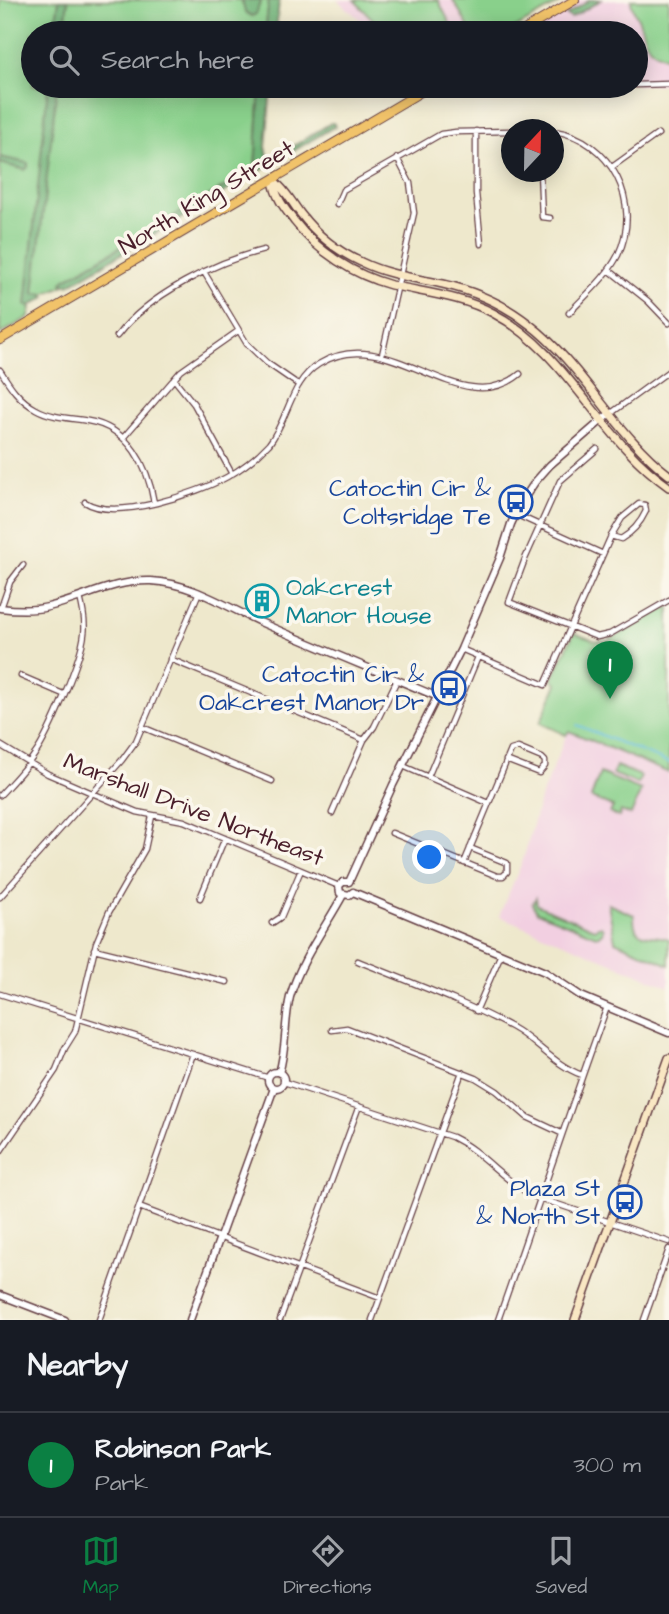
<!DOCTYPE html>
<html lang="en">
<head>
<meta charset="utf-8">
<style>
	body { margin:0; font-family:"Architects Daughter",sans-serif; background:#242831; color:#f1f3f6 }
	.compass { position:absolute; left:501px; top:119px; width:63px; height:63px; border-radius:50%; background:#171b24; box-shadow:0 4px 18px #0003; rotate:22deg }
	.you { position:absolute; left:430px; top:858px; width:24px; height:24px; margin:-18px; border:5px solid #fff; border-radius:50%; background:#1a73e8; box-shadow:0 0 0 10px #1a73e833 }
	.badge { display:grid; place-items:center; width:46px; height:46px; border-radius:50%; background:#0b8043; color:#fff; font-size:23px; font-weight:700 }
	.pin { position:absolute; translate:-50% -58px; filter:drop-shadow(0 2px 4px #0008) }
	.pin::after { content:''; position:absolute; top:37px; width:24px; height:21px; background:inherit; clip-path:polygon(0 0,100% 0,50% 100%) }
	.list { margin:0; padding:0; list-style:none }
	h2 { display:flex; justify-content:space-between; align-items:center; height:91px; margin:0; padding:0 28px; font-size:30px }
	h2 small { font-size:23px; font-weight:400; color:#9ea1a6 }
	.list li { display:grid; grid-template-columns:46px 1fr auto; gap:21px; align-items:center; box-sizing:border-box; height:105px; padding:0 28px; border-top:2px solid #363941 }
	.list b { display:block; font-size:26px; white-space:nowrap }
	.list p { margin:0; font-size:23px; white-space:nowrap; color:#9ea1a6 }
	.list em { font-size:23px; font-style:normal; color:#9ea1a6 }
	.icon { flex:none; width:38px; height:38px; fill:none; stroke:currentColor; stroke-width:2; stroke-linecap:round; stroke-linejoin:round }
	.map { position:relative; flex:none; width:669px; height:1320px; overflow:hidden }
	.search { position:absolute; background:#171b24; box-shadow:0 4px 18px #0003; left:21px; right:21px; top:21px; height:77px; display:flex; align-items:center; gap:18px; box-sizing:border-box; padding:0 24px; border-radius:38px; color:#9ea1a6; font-size:26px }
	.sheet { height:196px; background:#171b24 }
	nav { display:flex; justify-content:space-around; align-items:center; box-sizing:border-box; height:98px; border-top:2px solid #363941; background:#171b24; font-size:19px; color:#9ea1a6 }
	nav a { display:grid; justify-items:center; gap:4px }
	nav .on { color:#0b8043 }
	.map>svg:first-child { display:block }
	.built { fill:#f2cfe1 }
	.green { fill:#89d08b; stroke:#6a785b; stroke-width:2 }
	.forest { fill:#6eb277; stroke:#5c6851; stroke-width:2 }
	.lines { fill:none; stroke-linecap:round; stroke-linejoin:round }
	.stream { stroke:#5ebddc; stroke-width:2 }
	.minor-casing { stroke:#633d43; stroke-width:7 }
	.tertiary-casing { stroke:#633d43; stroke-width:9 }
	.secondary-casing { stroke:#633d43; stroke-width:10 }
	.primary-casing { stroke:#633d43; stroke-width:10 }
	.minor { stroke:#fff; stroke-width:4.5 }
	.tertiary { stroke:#fff; stroke-width:6 }
	.secondary { stroke:#f9e7c3; stroke-width:7 }
	.primary { stroke:#f1c36a; stroke-width:8 }
	.labels { text-anchor:middle; stroke-width:7; stroke-linejoin:round; paint-order:stroke }
	.street-label { font-size:24px; fill:#4a1f2b; stroke:#fbf7ec }
	.transit-label { font-size:24px; fill:#164399; stroke:#fbf7ec; text-anchor:end }
	.culture-label { font-size:24px; fill:#0d838f; stroke:#fbf7ec; text-anchor:start }
</style>
</head>
<body>
<div class="map">
<svg width="669" height="1320" viewBox="0 0 669 1320">
	<rect width="100%" height="100%" fill="#fbf7ec"/>
	<filter id="ink" filterUnits="userSpaceOnUse"><feTurbulence type="fractalNoise" baseFrequency=".0143" numOctaves="2"/><feDisplacementMap in="SourceGraphic" scale="14" xChannelSelector="R" yChannelSelector="G"/><feConvolveMatrix kernelMatrix="1 2 1 2 8 2 1 2 1" color-interpolation-filters="sRGB"/></filter>
	<filter id="wash" filterUnits="userSpaceOnUse"><feTurbulence type="fractalNoise" baseFrequency=".00686" numOctaves="4" result="noise"/><feDisplacementMap in="SourceGraphic" scale="28" xChannelSelector="R" yChannelSelector="G"/><feGaussianBlur stdDeviation="1.57" result="paint"/><feColorMatrix in="noise" values="0 0 0 0 0 0 0 0 0 0 0 0 0 0 0 0 0 1.4 0 .05"/><feComposite in="paint" operator="in"/></filter>
	<g filter="url(#wash)">
		<rect width="100%" height="100%" fill="#eee8cc"/>
		<path class="built" d="M337 0H565L509 33H376Z
			M575 0H669V84L636 85V33H519Z
			M568 731 669 773V987L499 916 523 860 541 796Z"/>
		<path class="green" d="M0 0H61L58 33H33V86H53L54 113 57 86H260L255 169 64 280 62 283 65 285 44 294 34 293 29 317 0 334Z
			M68 0H242V4L258 7 261 0H269L265 33H64Z
			M354 0H438L455 33H386Z
			M453 0H565L506 33H472Z
			M631 0H669V59C643 48 648 45 639 21 636 13 631 9 631 0Z
			M669 606V773L569 731 566 735 540 723 557 684 552 680 574 633 595 641H607Z
			M616 766 641 776 638 784 613 774Z
			M600 773 641 790 631 815 621 811 619 817 610 813 613 807 591 798Z
			M536 898 537 905 594 929 601 926 603 929 602 934 596 936 537 912 532 904Z
			M608 904 634 915C633 944 652 932 669 939V965L615 941Z"/>
		<path class="forest" d="M59 0H68L64 33H54Z
			M242 0H261L256 14 252 16 245 12Z
			M269 0H279L276 33H265Z
			M590 0H601L571 18 566 15Z
			M48 86H57L34 293 44 294 46 297 30 306 26 305Z
			M260 86H271L266 147 268 156 274 158 331 123H334L335 126 69 285 62 283 64 280 255 169Z
			M0 157 28 163V167L25 170 0 163Z"/>
		<g class="lines">
			<path class="stream" d="M577 725 669 763"/>
		</g>
	</g>
	<g filter="url(#ink)">
		<g class="lines">
			<defs>
				<path id="minor" d="M636 85 669 84
					M520 86H592
					M476 131V193L481 244
					M554 131C611 139 643 203 618 255 607 277 586 295 569 313
					M612 167 658 134
					M540 172 542 217 550 218
					M337 204 343 190 441 134 456 132 512 131
					M609 270 648 301 669 323
					M204 272 247 344 267 363 299 385
					M117 336C148 295 215 262 264 250
					M382 355 414 213 410 183 397 158
					M0 370C10 386 19 400 36 409 52 418 71 418 88 421 129 428 148 466 154 503
					M174 379 194 404 232 474
					M610 414 669 371
					M123 438 181 371 238 331
					M597 449 560 481 525 559 509 602 597 637 610 634 669 600
					M85 502C115 522 198 493 227 477 243 468 257 457 269 444 289 418 290 382 319 364 389 320 459 424 520 374
					M639 504 645 505 646 511C640 524 633 532 621 539L611 536 622 518Z
					M515 514 603 554
					M1 608 10 582 23 565
					M461 649 545 685 611 536
					M170 659 364 740
					M21 676 63 694
					M142 727 272 781
					M0 745 48 774 92 793 137 812 184 821 339 886
					M403 766 488 803
					M428 777 478 657
					M0 795C12 782 25 769 35 754 49 735 82 657 84 634 86 622 83 609 80 597
					M332 813 364 740 374 727 397 680
					M392 833 497 876H503L507 872V863L470 848
					M464 863 511 750 518 748 542 758 545 761V766L539 773 506 760
					M0 897 122 760 136 741 199 592
					M200 898 225 838
					M272 923 281 917 301 870
					M94 949 227 982
					M358 961C409 982 463 1001 511 1027 537 1041 554 1065 582 1075
					M0 994 269 1078
					M476 1011 501 954
					M332 1030 347 1028 476 1078 497 1091 527 1117 561 1133
					M284 1082 452 1137C483 1152 502 1180 533 1196L669 1242
					M0 1152 56 1070 65 1048 75 1032 96 943 109 912 145 849 152 816
					M139 1207 380 1298
					M99 1320 193 1054
					M280 1320 359 1106
					M372 1320 462 1072
					M498 1320C535 1216 569 1111 607 1007
					M644 1320 669 1249"/>
				<path id="tertiary" d="M0 608C16 610 32 611 48 607 83 599 113 580 151 581 191 583 225 606 260 622 319 648 379 672 438 697
					M353 892 349 895 340 893 339 886 343 882H349L393 785 461 649 500 558 511 524 521 503 535 482 550 465 609 414
					M353 892 545 972 581 996 669 1033
					M268 1080a8 8 0 1 1 16 0a8 8 0 1 1-16 0Z
					M279 1073C287 1048 284 1022 290 997 300 961 325 928 343 895
					M0 1295 65 1320
					M190 1320 274 1088"/>
				<path id="secondary" d="M273 180C275 197 285 209 295 222 318 252 354 275 391 285 426 293 461 296 493 313 568 352 600 440 669 487
					M273 180C285 189 291 201 300 213 316 234 337 251 361 262 388 275 415 278 443 284 474 291 504 304 529 324 584 366 614 433 669 475
					M575 1320 669 1058"/>
				<path id="primary" d="M519 33 575 0
					M0 340 431 86"/>
			</defs>
			<use href="#minor" class="minor-casing"/>
			<use href="#tertiary" class="tertiary-casing"/>
			<use href="#secondary" class="secondary-casing"/>
			<use href="#primary" class="primary-casing"/>
			<use href="#minor" class="minor"/>
			<use href="#tertiary" class="tertiary"/>
			<use href="#secondary" class="secondary"/>
			<use href="#primary" class="primary"/>
		</g>
	</g>
	<defs>
		<symbol id="bus-ring" viewBox="-11 -11 22 22"><circle r="9.5" fill="#fbf7ec" stroke="#1a4fb4" stroke-width="1.5"/><path d="M-5-6H5V4H4V6H2V4H-2V6H-4V4H-5ZM-3.5-4V0h7V-4ZM-3.5 1.2v1.5H-2V1.2ZM2 1.2v1.5H3.5V1.2Z" fill="#1a4fb4"/></symbol>
		<symbol id="building-ring" viewBox="-11 -11 22 22"><circle r="9.5" fill="#fbf7ec" stroke="#0f9aa8" stroke-width="1.5"/><path d="M-4-6H4V6H1V3H-1V6H-4ZM-2.5-4.3h1.7v1.8h-1.7ZM.8-4.3h1.7v1.8H.8ZM-2.5-1h1.7V.8h-1.7ZM.8-1h1.7V.8H.8Z" fill="#0f9aa8"/></symbol>
	</defs>
	<g fill-rule="evenodd">
		<use href="#bus-ring" x="497" y="483" width="38" height="38"/>
		<use href="#building-ring" x="243" y="582" width="38" height="38"/>
		<use href="#bus-ring" x="430" y="669" width="38" height="38"/>
		<use href="#bus-ring" x="606" y="1183" width="38" height="38"/>
	</g>
	<g class="labels">
		<g class="street-label">
			<text transform="translate(206 197) rotate(-31)" y="8">North King Street</text>
			<text transform="translate(194 809) rotate(21)" y="8">Marshall Drive Northeast</text>
		</g>
		<g class="transit-label">
			<text x="491" y="496">Catoctin Cir &amp;<tspan x="491" dy="28">Coltsridge Te</tspan></text>
			<text x="424" y="682">Catoctin Cir &amp;<tspan x="424" dy="28">Oakcrest Manor Dr</tspan></text>
			<text x="600" y="1196">Plaza St<tspan x="600" dy="28">&amp; North St</tspan></text>
		</g>
		<g class="culture-label">
			<text x="286" y="595">Oakcrest<tspan x="286" dy="28">Manor House</tspan></text>
		</g>
	</g>
</svg>
<svg class="compass" viewBox="-18 -18 36 36"><path d="M0-13l5 13h-10z" fill="#e53935"/><path d="M0 13l5-13h-10z" fill="#9ea1a6"/></svg>
<div class="you"></div>
<div class="pin badge" style="left:610px;top:699px">1</div>
<div class="search"><svg class="icon" aria-label="search" viewBox="0 0 24 24"><circle cx="10" cy="10" r="6"/><path d="M15 15l6 6"/></svg>Search here</div>
</div>
<section class="sheet">
<h2>Nearby<small></small></h2>
<ul class="list">
<li><span class="badge">1</span><div><b>Robinson Park</b><p>Park</p></div><em>300 m</em></li>
</ul>
</section>
<nav>
<a class="on"><svg class="icon" aria-label="map" viewBox="0 0 24 24"><path d="M3 6l6-2 6 2 6-2v14l-6 2-6-2-6 2zM9 4v14M15 6v14"/></svg>Map</a>
<a><svg class="icon" aria-label="directions" viewBox="0 0 24 24"><path d="M12 3l9 9-9 9-9-9zM9 14v-3h6M13 9l2 2-2 2"/></svg>Directions</a>
<a><svg class="icon" aria-label="saved" viewBox="0 0 24 24"><path d="M7 4h10v16l-5-4-5 4z"/></svg>Saved</a>
</nav>
</body>
</html>
